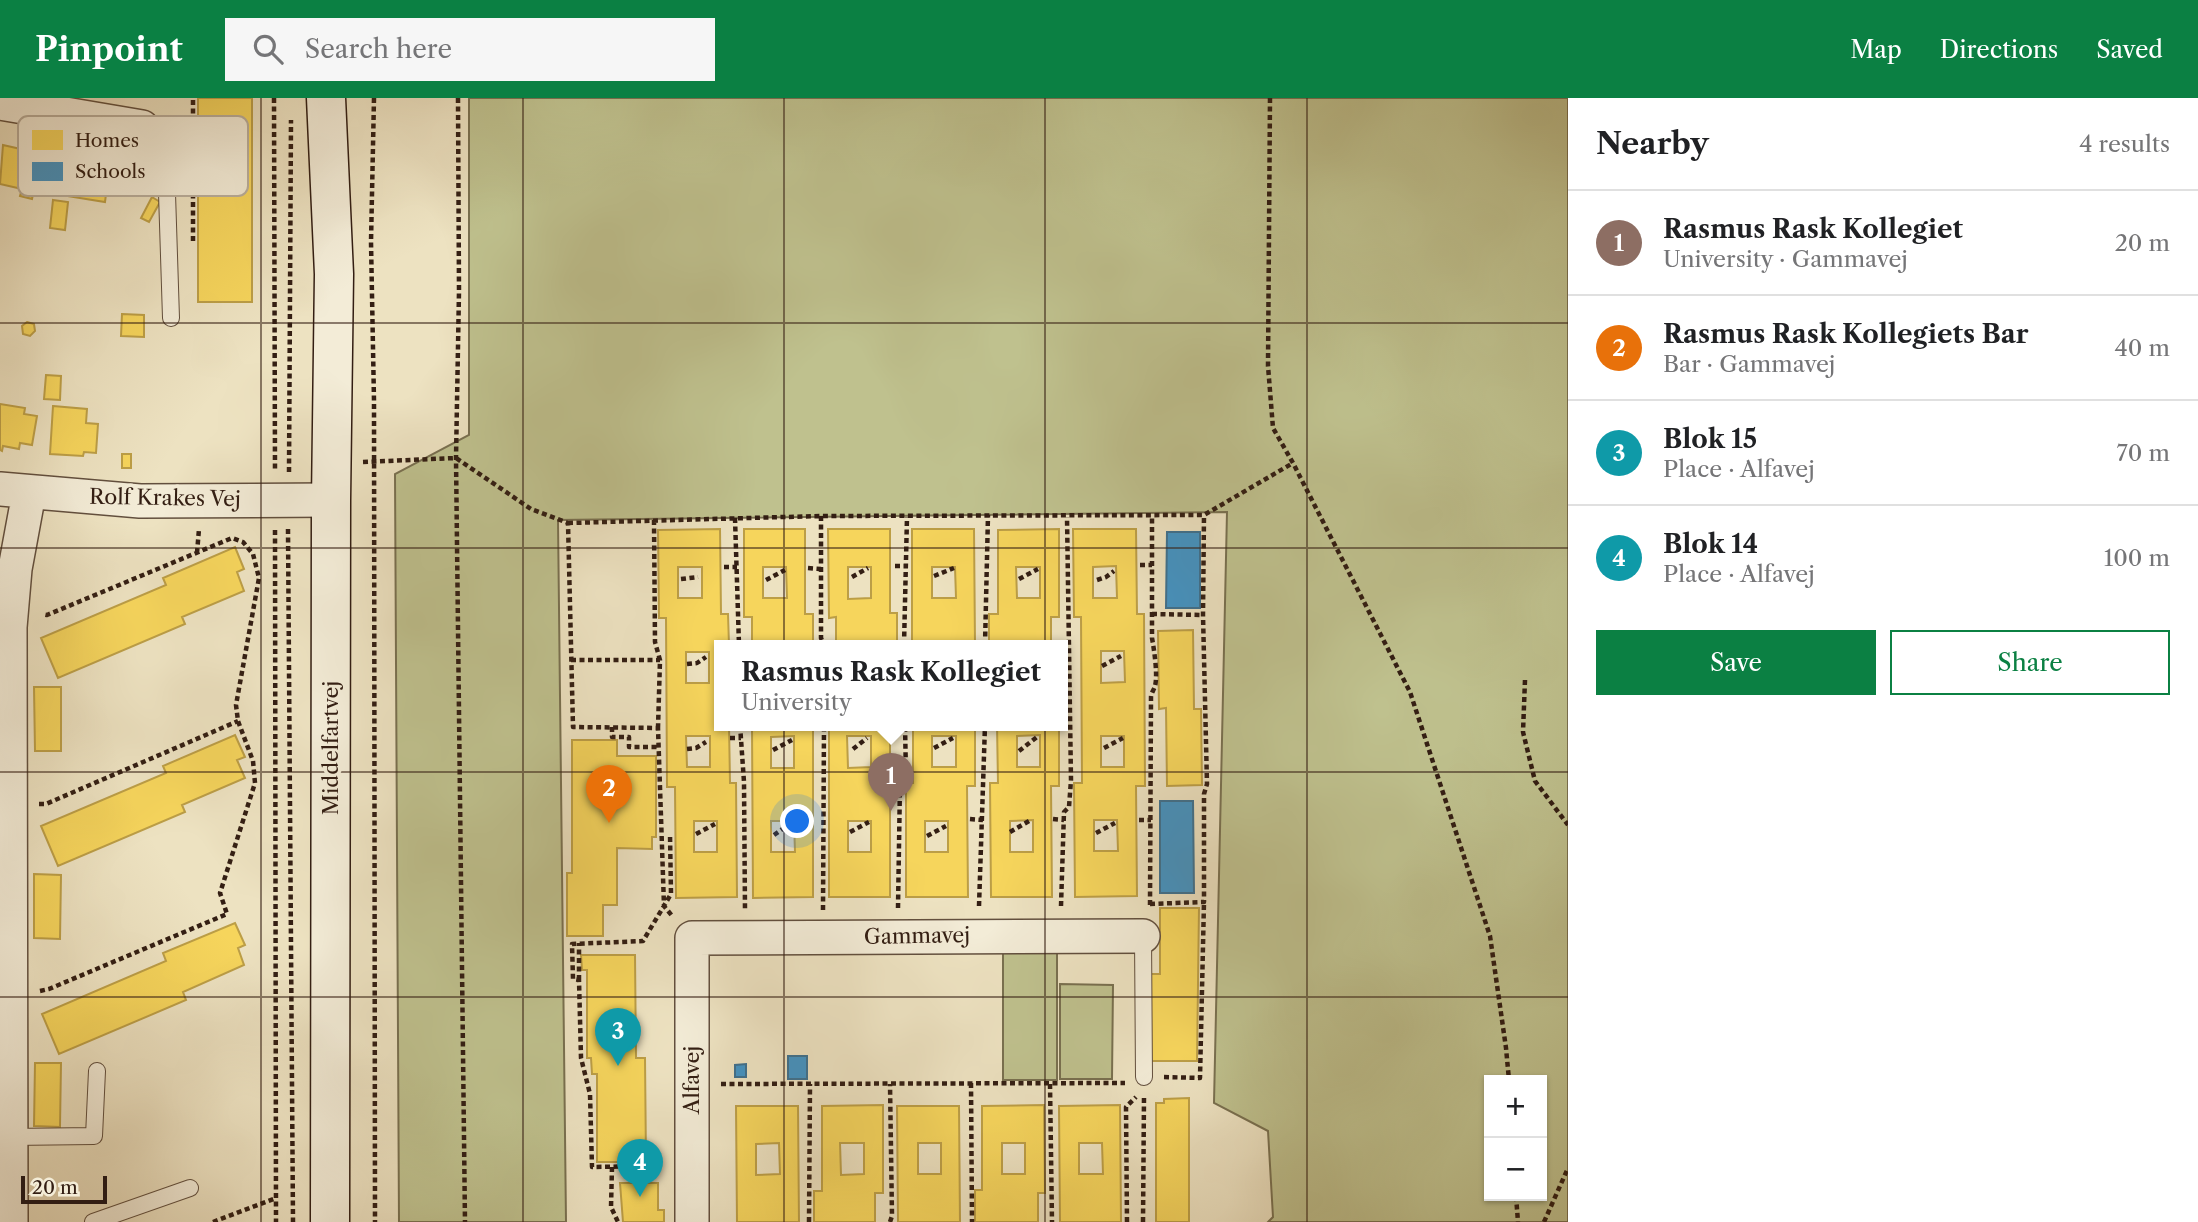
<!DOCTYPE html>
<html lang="en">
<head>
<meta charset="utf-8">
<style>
	body { margin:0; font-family:"Libre Caslon Text",serif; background:#f6f6f6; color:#202124 }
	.controls { position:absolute; right:21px; bottom:21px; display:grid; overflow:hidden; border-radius:0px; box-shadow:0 2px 5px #0004 }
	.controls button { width:63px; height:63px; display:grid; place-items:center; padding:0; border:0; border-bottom:2px solid #e0e0e0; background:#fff; color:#202124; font:35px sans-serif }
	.scale { position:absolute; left:21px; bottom:18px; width:86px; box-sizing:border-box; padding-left:7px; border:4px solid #331e13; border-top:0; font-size:19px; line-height:24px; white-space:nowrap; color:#331e13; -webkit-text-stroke:5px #f3ecd7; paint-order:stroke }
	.you { position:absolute; left:798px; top:724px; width:24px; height:24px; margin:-18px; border:5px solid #fff; border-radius:50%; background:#1a73e8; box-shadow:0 0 0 10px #1a73e833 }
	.badge { display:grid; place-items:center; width:46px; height:46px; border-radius:50%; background:#0b8043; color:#fff; font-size:23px; font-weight:700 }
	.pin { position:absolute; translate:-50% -58px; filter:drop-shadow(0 2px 4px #0008) }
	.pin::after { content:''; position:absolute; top:37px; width:24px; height:21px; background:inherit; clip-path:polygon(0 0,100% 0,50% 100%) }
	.popup { position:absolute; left:714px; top:542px; width:354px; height:91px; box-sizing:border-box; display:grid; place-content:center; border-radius:0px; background:#fff; filter:drop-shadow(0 2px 5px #0005); font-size:23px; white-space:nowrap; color:#757577 }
	.popup b { font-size:26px; color:#202124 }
	.popup::after { content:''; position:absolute; left:50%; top:100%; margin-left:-14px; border:14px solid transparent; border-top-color:#fff }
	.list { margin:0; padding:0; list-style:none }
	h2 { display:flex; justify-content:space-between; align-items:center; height:91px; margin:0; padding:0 28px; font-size:30px }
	h2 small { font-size:23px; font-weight:400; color:#757577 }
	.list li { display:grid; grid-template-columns:46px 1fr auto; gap:21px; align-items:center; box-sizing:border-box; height:105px; padding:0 28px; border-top:2px solid #e0e0e0 }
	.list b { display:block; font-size:26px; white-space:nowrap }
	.list p { margin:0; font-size:23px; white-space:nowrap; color:#757577 }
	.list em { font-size:23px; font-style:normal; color:#757577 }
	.actions { display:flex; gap:14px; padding:21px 28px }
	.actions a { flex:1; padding:16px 0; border:2px solid #0b8043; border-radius:0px; text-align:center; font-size:24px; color:#0b8043 }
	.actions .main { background:#0b8043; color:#fff }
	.icon { flex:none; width:38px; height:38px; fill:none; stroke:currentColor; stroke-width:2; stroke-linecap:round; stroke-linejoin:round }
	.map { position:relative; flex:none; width:1568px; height:1124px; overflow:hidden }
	header { display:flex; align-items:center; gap:42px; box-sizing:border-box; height:98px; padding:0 35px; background:#0b8043; color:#fff }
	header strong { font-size:33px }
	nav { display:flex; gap:38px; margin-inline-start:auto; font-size:24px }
	.search { width:490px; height:63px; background:#f6f6f6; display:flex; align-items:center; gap:18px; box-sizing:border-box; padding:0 24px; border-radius:0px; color:#757577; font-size:26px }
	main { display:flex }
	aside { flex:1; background:#fff }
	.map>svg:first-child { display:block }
	.green { fill:#bfc18e; stroke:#797050; stroke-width:2; fill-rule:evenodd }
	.homes { fill:#f6d55c; stroke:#bc9e46; stroke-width:2; fill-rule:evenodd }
	.schools { fill:#4393c3; stroke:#3e708e; stroke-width:2 }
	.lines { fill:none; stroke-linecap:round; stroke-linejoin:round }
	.service-casing { stroke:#624f3e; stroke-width:18 }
	.minor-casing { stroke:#624f3e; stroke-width:36 }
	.secondary-casing { stroke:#331e13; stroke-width:41 }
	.path { stroke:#331e13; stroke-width:4.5; stroke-dasharray:5 3.5; stroke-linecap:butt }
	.service { stroke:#f3ecd7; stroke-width:16 }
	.minor { stroke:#f3ecd7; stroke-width:33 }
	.secondary { stroke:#f3ecd7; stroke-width:38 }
	.grid { fill:none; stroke:#331e13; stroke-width:2; stroke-opacity:0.55 }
	.labels { text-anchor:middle; stroke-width:7; stroke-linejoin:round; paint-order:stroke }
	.street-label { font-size:21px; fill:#331e13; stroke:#f3ecd7 }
	.key { fill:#f3ecd7; stroke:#b9ae9c; stroke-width:2 }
	.key-label { font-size:19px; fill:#331e13 }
</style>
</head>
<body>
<header>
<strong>Pinpoint</strong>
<div class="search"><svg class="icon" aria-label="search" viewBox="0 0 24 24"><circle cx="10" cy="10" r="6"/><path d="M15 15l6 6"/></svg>Search here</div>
<nav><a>Map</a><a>Directions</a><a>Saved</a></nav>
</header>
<main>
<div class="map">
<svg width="1568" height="1124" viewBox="0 0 1568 1124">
	<rect width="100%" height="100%" fill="#ede2c1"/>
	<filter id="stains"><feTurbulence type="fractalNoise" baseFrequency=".00286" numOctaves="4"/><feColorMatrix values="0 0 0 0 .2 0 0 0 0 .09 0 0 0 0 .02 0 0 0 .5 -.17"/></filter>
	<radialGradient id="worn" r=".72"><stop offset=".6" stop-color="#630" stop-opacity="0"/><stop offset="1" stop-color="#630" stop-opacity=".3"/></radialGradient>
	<path class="green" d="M469 0H1568V1124H1268L1273 1119 1268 1033 1214 1005 1227 414 558 422 566 1124H399L395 376 469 337ZM1542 982V1098H1489V982Z
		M1003 855H1057V982H1003Z
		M1060 886 1113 887 1112 981H1060Z"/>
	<path class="homes" d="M198 0H252V204H198Z
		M3 47 56 59 51 80 43 78 40 93 34 92 32 101 20 98 22 91 0 86Z
		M73 59 110 65 105 104 67 98Z
		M158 82 159 91 145 92 144 83Z
		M152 99 160 104 149 124 141 120Z
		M53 102 68 104 65 132 50 130Z
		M122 216 144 217V239L121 238Z
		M27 224 34 226 35 233 30 238 23 236 22 228Z
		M46 277 61 278 60 302 44 301Z
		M0 306 25 310 24 316 37 318 32 347 20 345 19 351 3 348 2 353 0 352Z
		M53 308 87 311 86 325 98 326 96 355 84 354 83 358 50 356Z
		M122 356H131V370H122Z
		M720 431 721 516H728L729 547H720V627H729L730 685H736L737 799 676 800 675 689H667L666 520H659L658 432ZM678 469H702V500H678ZM686 554H709V585H686ZM686 638H710V669H687ZM694 723H717V754H694Z
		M744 431H805V516H813V547H752V519H744ZM763 469H786L787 500H763Z
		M828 431H890V515H897V547H836V519L829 520ZM848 469H871V500L848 501Z
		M912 431H974L975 547H912ZM932 469H955L956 500H932Z
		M1059 431V519H1051V547H989V516H998V432ZM1016 469H1040V500H1017Z
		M1073 431H1136L1137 516H1144L1145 688H1136L1137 798 1075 799 1074 685H1082L1081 519H1074ZM1116 468 1117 500H1093V469ZM1101 553H1124L1125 584 1101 585ZM1101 638H1124V669H1101ZM1094 722H1117L1118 753H1094Z
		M235 449 244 471 237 474 244 493 182 519 185 526 58 580 41 540 166 487 163 480Z
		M1193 532 1194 611H1201L1202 687 1167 688 1166 610 1159 611 1158 533Z
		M34 589H61V653H35Z
		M752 627H813V799L753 800ZM794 638V670H771V639ZM771 723H794L795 754H771Z
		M829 627H890V799H829ZM847 638H871V669L848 670ZM848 723H871V754H848Z
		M913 627H975V688H967L968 799H906V685H913ZM932 638H956V669H932ZM925 723H948V754H925Z
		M997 627H1059V688H1051L1052 799H991L990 685H998ZM1040 637V669H1017V638ZM1033 722V754H1010V723Z
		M235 637 245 659 237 662 245 680 182 707 185 714 58 768 41 728 166 675 163 668Z
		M572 642H617V658H656V739H652V751L617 750V807H603V838H567V775H572Z
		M34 776 61 777 60 841 34 840Z
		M1160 810H1199L1197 963H1151V876H1160Z
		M235 825 245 847 238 850 244 867 183 894 186 902 59 956 42 916 166 863 163 855Z
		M581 857H635L636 960H645L646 1064H597V976H592L591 960H587V872H582Z
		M35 965H61L60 1029 34 1028Z
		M1189 1000V1124H1156V1005H1164V1001Z
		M883 1007V1095H875V1124H814V1093H822V1008ZM840 1045H864V1076L841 1077Z
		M1044 1007 1045 1095H1038V1124H975V1092H982V1008ZM1002 1045H1025V1076H1002Z
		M1120 1007 1121 1124H1060L1059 1008ZM1079 1045H1102L1103 1076H1079Z
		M736 1008H798L799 1124H737ZM779 1045 780 1076 756 1077V1046Z
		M897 1008H959L960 1124H898ZM918 1045H941V1076H918Z
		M620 1085H658V1112H664V1124H623Z"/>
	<path class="schools" d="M1167 434H1200V510H1166Z
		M1160 703H1193L1194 795H1160Z
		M788 958H807V981H788Z
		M746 966V979H735V967Z"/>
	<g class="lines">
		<defs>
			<path id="service" d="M142 29 165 33 171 220
				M1143 838 1144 979
				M10 1039 94 1038 97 973
				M93 1124 190 1090"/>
			<path id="minor" d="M0 5 142 29
				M0 391 140 403 331 402
				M11 1124 10 529 15 471 29 395
				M692 1124V840L1143 838"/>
			<path id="secondary" d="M326 0 334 176 331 402 330 1124"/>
		</defs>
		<use href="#service" class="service-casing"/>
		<use href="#minor" class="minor-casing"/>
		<use href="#secondary" class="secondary-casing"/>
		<path class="path" d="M274 0 275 374
			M374 0 371 144 374 303 375 1124
			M458 0 459 193 456 360 465 1124
			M1270 0 1268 268 1273 330 1293 365 1410 594 1490 838 1506 950 1509 982
			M193 143V0
			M363 364 456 360 531 411 568 425 573 629 658 630 664 808 673 819
			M289 374 291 22
			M821 418V540L824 547
			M735 420 739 547
			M654 422 655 544 660 562 658 630
			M568 425 821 418 1204 417 1293 365
			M288 431 293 1124
			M275 432 276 1124
			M197 455 199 431
			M1140 467H1152
			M895 468H905
			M724 469H737
			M808 470 821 471
			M934 478 954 470
			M852 479 868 470
			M681 481 698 479
			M1019 481 1038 471
			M766 482 785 472
			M1097 482 1106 479 1114 473
			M1152 516 1203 517
			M904 547 907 419
			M985 547 988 417
			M571 562H660
			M687 566 697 565 706 559
			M1102 568 1121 558
			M1525 582 1523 634 1535 683 1568 727
			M740 627 744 684 745 812
			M612 629V639H629V649H659
			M730 640H741
			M934 650 953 640
			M1104 650 1123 640
			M687 651 696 650 706 644
			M853 651 867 640
			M773 652 792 642
			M1019 653 1037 639
			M39 706H46L238 623
			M970 721 983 722
			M1053 721 1064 722
			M1139 722H1151
			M850 734 869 724
			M1010 734 1029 723
			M1096 735 1115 725
			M696 736 715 726
			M774 737 788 727
			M927 738 946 728
			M1150 806 1204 804V696L1207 686 1203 517 1204 417
			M1150 807 1151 599C1151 595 1154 592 1155 588 1158 577 1154 551 1152 540V417
			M979 808 985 627
			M1061 808 1064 714 1069 709 1071 682 1067 419
			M898 810 900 685 906 678 905 627
			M823 812 824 627
			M579 882V845
			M40 893 49 891 227 816 220 795 255 685 253 663 238 623 236 607 259 480 253 456 243 444 232 440 47 517 42 516
			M1164 979 1200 980 1204 804
			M971 985 972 1124
			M721 986 1125 985
			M1050 986 1052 1124
			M661 1068 592 1069 590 996 581 960 579 882 573 881 572 846 643 843 671 796 670 736
			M612 1069 611 1109 618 1124
			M1516 1098 1518 1124
			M213 1124 276 1100
			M809 1124 810 986
			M890 1124 892 1118 890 986
			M1127 1124 1126 1009 1136 999
			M1143 1124 1144 999
			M1544 1124 1568 1070"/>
		<use href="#service" class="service"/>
		<use href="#minor" class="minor"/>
		<use href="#secondary" class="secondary"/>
	</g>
	<path class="grid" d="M261 0V1124M523 0V1124M784 0V1124M1045 0V1124M1307 0V1124M0 225H1568M0 450H1568M0 674H1568M0 899H1568"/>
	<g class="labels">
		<g class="street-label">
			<text transform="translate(165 400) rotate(1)" y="7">Rolf Krakes Vej</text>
			<text transform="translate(331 650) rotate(-90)" y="7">Middelfartvej</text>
			<text transform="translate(917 838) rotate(-1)" y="7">Gammavej</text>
			<text transform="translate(692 982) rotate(-90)" y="7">Alfavej</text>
		</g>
	</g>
	<rect x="18" y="18" width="230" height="80" rx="10" class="key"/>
	<rect x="32" y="32" width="31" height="20" fill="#f6d55c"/>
	<rect x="32" y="64" width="31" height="19" fill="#4393c3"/>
	<g class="key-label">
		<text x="75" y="49">Homes</text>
		<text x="75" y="80">Schools</text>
	</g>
	<rect width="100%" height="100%" filter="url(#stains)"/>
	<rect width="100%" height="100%" fill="url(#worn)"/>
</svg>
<div class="controls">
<button>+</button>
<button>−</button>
</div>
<div class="scale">20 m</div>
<div class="you"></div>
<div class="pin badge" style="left:891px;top:713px;background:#8d6e63">1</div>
<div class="popup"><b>Rasmus Rask Kollegiet</b>University</div>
<div class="pin badge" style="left:609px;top:725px;background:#e8710a">2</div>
<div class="pin badge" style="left:618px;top:968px;background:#0f9aa8">3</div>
<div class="pin badge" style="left:640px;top:1099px;background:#0f9aa8">4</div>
</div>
<aside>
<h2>Nearby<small>4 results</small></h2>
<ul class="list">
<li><span class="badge" style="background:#8d6e63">1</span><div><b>Rasmus Rask Kollegiet</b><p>University · Gammavej</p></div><em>20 m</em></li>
<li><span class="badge" style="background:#e8710a">2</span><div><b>Rasmus Rask Kollegiets Bar</b><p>Bar · Gammavej</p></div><em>40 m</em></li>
<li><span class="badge" style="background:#0f9aa8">3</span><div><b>Blok 15</b><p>Place · Alfavej</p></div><em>70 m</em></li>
<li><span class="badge" style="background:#0f9aa8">4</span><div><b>Blok 14</b><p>Place · Alfavej</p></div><em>100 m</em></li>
</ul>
<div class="actions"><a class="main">Save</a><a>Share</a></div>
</aside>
</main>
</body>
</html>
